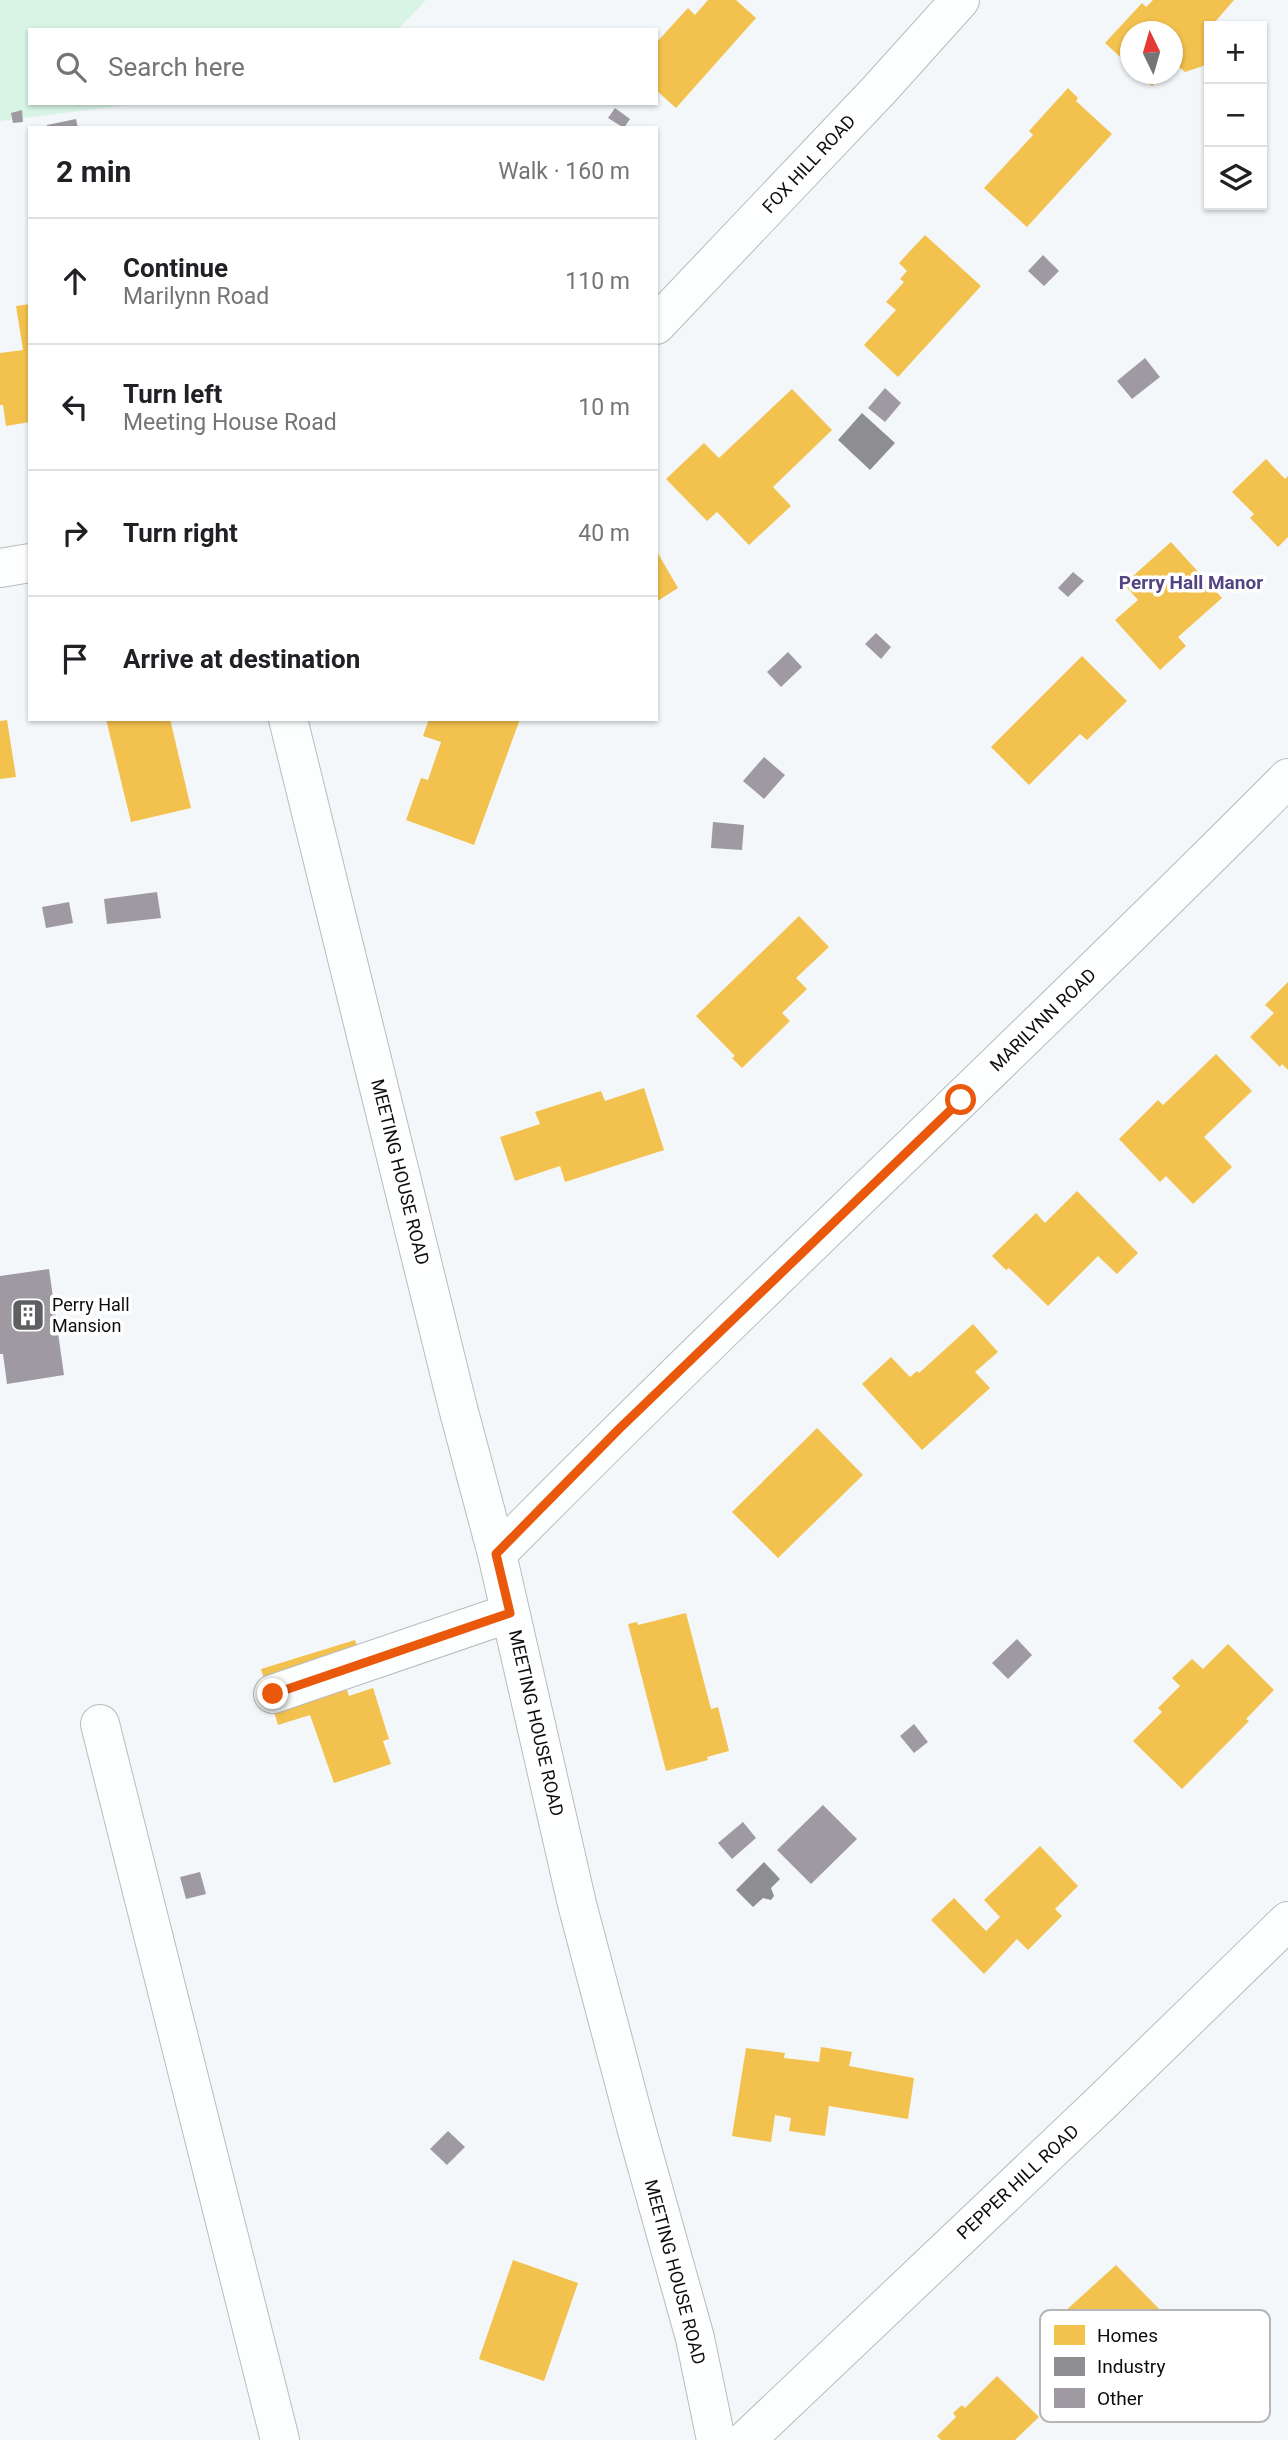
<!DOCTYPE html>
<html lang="en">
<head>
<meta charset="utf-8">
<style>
	body { margin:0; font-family:Roboto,sans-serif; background:#f6f6f6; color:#202124 }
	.controls { position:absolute; right:21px; top:21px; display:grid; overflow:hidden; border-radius:0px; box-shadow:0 2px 5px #0004 }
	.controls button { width:63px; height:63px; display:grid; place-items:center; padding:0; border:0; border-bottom:2px solid #e0e0e0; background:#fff; color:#202124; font:35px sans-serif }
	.compass { position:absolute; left:1120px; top:21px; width:63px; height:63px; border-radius:50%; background:#fff; box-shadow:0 2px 5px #0004; rotate:355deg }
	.stop { position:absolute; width:21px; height:21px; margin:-16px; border:5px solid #ea580c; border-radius:50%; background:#fff }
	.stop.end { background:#ea580c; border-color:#fff; box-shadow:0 2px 7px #0008 }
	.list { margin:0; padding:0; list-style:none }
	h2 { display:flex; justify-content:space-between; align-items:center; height:91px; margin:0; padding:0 28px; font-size:30px }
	h2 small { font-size:23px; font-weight:400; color:#757577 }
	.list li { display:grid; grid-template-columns:46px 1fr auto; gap:21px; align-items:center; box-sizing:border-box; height:126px; padding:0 28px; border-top:2px solid #e0e0e0 }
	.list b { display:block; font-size:26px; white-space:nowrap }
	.list p { margin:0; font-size:23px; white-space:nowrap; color:#757577 }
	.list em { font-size:23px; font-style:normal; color:#757577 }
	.icon { flex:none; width:38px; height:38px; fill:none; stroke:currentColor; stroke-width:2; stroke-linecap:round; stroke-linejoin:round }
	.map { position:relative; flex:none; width:1288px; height:2440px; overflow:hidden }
	.search { position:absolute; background:#fff; box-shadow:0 2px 5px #0004; left:28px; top:28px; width:630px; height:77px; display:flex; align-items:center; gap:18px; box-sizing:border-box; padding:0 24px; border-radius:0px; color:#757577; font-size:26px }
	.panel { position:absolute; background:#fff; box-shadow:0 2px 5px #0004; left:28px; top:126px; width:630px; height:595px; border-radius:0px }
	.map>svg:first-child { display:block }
	.green { fill:#d7f4e5 }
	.homes { fill:#f2c14e }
	.industry { fill:#8d8d92 }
	.building { fill:#9f9aa2 }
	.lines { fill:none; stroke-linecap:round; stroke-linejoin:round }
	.minor-casing { stroke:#b9bbbe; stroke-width:40 }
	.minor { stroke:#fdfefe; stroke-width:38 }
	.route { stroke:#ea580c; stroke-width:9 }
	.labels { text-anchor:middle; stroke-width:7; stroke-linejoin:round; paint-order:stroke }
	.street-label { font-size:18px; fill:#0b0d0f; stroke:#fff }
	.poi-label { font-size:18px; fill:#0b0d0f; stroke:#fff; text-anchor:start }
	.neighbourhood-label { font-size:19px; font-weight:bold; fill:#534583; stroke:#fff }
	.key { fill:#fff; stroke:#b6b6b7; stroke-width:2 }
	.key-label { font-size:19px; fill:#0b0d0f }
</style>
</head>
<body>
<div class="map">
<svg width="1288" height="2440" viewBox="0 0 1288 2440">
	<rect width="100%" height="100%" fill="#f4f7fa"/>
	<path class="green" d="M0 0H426L397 30H30V103H142L0 121Z"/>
	<path class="homes" d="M708 0H736L756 18 676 108 656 90V43L688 8 695 15Z
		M1153 0H1234L1214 23 1218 26H1209V59L1203 66 1185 72 1174 63 1172 65V32H1130V66L1105 43 1142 3 1146 7Z
		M1138 74H1164L1152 86Z
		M1068 88 1078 98 1076 101 1112 134 1027 227 984 188 1033 135 1029 131Z
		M925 235 981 286 898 377 864 345 896 310 886 302 904 282 900 279 907 271 899 263Z
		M30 304V422L6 426 3 405H0V353L23 350 16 306Z
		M792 389 832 430 773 487 791 506 749 545 717 512 707 521 666 479 704 443 719 458Z
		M1266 459 1285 479 1288 476V537L1278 547 1250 518 1254 514 1232 492Z
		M1171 542 1222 598 1178 637 1186 646 1160 670 1115 620 1138 600 1124 584Z
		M656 550 678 588 656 602Z
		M1082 656 1127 701 1087 740 1080 734 1029 785 991 747Z
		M106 719H170L191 808 131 822Z
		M429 719H520L474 845 406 820 421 778 428 780 441 742 423 736Z
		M7 720 16 777 0 779V721Z
		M799 916 829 947 796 978 807 989 782 1013 790 1021 742 1068 732 1058 735 1056 696 1016Z
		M1288 982V1070L1282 1064 1280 1067 1250 1037 1274 1013 1265 1005Z
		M1216 1054 1252 1091 1204 1137 1232 1167 1193 1204 1166 1176 1160 1182 1119 1139 1158 1100 1163 1105Z
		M644 1088 664 1150 565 1182 560 1166 515 1181 500 1137 540 1124 535 1112 601 1091 605 1101Z
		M1077 1191 1138 1253 1117 1274 1098 1256 1048 1306 1009 1268 1006 1270 992 1256 1036 1213 1045 1223Z
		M973 1324 998 1352 975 1372 990 1388 922 1450 862 1384 891 1357 910 1377 917 1371 919 1373Z
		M817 1428 863 1475 778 1558 732 1512Z
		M686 1613 711 1709 718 1707 729 1751 707 1757 708 1760 666 1771 628 1624 637 1622 638 1625Z
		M355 1640 367 1676 345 1684 349 1696 373 1688 389 1739 383 1741 391 1764 334 1783 310 1715 278 1725 261 1669Z
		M1228 1644 1274 1690 1246 1719 1249 1721 1182 1789 1133 1741 1162 1712 1158 1708 1180 1686 1172 1678 1192 1659 1203 1669Z
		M1040 1846 1078 1886 1055 1909 1062 1916 1028 1950 1017 1939 984 1974 931 1920 954 1898 986 1931 1000 1917 984 1900Z
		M821 2047 852 2052 849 2066 914 2078 908 2119 829 2106 825 2136 789 2131 791 2118 775 2115 771 2142 732 2136 746 2048 785 2053 784 2058 819 2062Z
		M513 2260 578 2283 544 2381 479 2359Z
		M1116 2265 1165 2315 1141 2338 1138 2335 1089 2383 1043 2337 1064 2316 1062 2314Z
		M997 2376 1039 2417 1015 2440H941L937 2436 956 2417 953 2413 962 2405 965 2408Z"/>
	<path class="industry" d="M862 413 895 443 870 470 838 440Z
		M764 1862 780 1879 771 1888 774 1896 771 1900 763 1898 753 1907 736 1890Z"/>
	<path class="building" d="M615 108 630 119 624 128 608 118Z
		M22 110 23 122 13 123 11 113Z
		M76 119 78 128H47V125Z
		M1043 255 1059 271 1044 286 1028 271Z
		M1145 358 1160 377 1132 399 1117 381Z
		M885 388 901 403 885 422 868 408Z
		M1073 572 1084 581 1068 597 1058 588Z
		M876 633 891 647 881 659 865 644Z
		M788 652 802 667 781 687 767 672Z
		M764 757 785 775 764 799 743 781Z
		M713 822 744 825 742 850 711 848Z
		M157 892 161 918 107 924 104 899Z
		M69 902 73 923 46 928 42 907Z
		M49 1269 64 1375 7 1384 3 1354H0V1276Z
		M1017 1639 1032 1655 1008 1679 992 1663Z
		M914 1724 928 1742 914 1753 900 1736Z
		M823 1805 857 1839 811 1884 777 1850Z
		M743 1822 756 1838 732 1859 718 1843Z
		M200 1872 206 1894 186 1899 180 1877Z
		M448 2131 465 2147 447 2165 430 2149Z"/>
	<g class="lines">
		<defs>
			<path id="minor" d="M656 325 879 90 960 0
				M0 568 30 563
				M288 719 458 1408 497 1554 577 1904 636 2127 695 2338 716 2440
				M497 1554C756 1291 1028 1040 1288 778
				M273 1694 510 1613
				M100 1724 280 2440
				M746 2440 1099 2105 1288 1921"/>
		</defs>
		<use href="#minor" class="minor-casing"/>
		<use href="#minor" class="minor"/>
	</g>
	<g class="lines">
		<path class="route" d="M273 1694 510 1613 496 1554 619 1429 961 1100"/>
	</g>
	<defs>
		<symbol id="building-square" viewBox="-11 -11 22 22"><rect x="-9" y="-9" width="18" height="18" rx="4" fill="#5d5f61" stroke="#fff"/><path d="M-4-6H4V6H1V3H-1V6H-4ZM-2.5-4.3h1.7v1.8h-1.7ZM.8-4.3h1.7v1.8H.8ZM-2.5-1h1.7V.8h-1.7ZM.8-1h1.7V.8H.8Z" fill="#fff"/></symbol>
	</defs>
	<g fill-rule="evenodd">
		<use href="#building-square" x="9" y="1296" width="38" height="38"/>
	</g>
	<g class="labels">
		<g class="street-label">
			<text transform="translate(809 164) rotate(-47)" y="6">FOX HILL ROAD</text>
			<text transform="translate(1043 1020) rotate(-44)" y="6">MARILYNN ROAD</text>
			<text transform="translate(400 1172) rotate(76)" y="6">MEETING HOUSE ROAD</text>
			<text transform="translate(536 1723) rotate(77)" y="6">MEETING HOUSE ROAD</text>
			<text transform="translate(1018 2182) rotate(-43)" y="6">PEPPER HILL ROAD</text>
			<text transform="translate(675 2272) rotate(75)" y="6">MEETING HOUSE ROAD</text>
		</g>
		<g class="poi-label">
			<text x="52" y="1311">Perry Hall<tspan x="52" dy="21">Mansion</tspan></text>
		</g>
		<g class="neighbourhood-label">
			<text x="1191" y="589">Perry Hall Manor</text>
		</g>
	</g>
	<rect x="1040" y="2310" width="230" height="112" rx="10" class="key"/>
	<rect x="1054" y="2325" width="31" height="20" fill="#f2c14e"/>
	<rect x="1054" y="2357" width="31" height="19" fill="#8d8d92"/>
	<rect x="1054" y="2388" width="31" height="20" fill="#9f9aa2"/>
	<g class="key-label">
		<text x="1097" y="2342">Homes</text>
		<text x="1097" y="2373">Industry</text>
		<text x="1097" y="2405">Other</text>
	</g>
</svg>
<div class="controls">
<button>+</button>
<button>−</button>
<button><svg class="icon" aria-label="layers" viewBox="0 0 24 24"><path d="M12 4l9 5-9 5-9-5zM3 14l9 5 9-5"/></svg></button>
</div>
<svg class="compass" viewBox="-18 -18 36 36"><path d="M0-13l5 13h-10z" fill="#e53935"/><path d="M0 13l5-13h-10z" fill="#757577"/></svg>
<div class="stop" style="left:961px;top:1100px"></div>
<div class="stop end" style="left:273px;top:1694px"></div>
<div class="search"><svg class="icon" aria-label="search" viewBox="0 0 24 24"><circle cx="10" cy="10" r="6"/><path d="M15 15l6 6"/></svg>Search here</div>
<section class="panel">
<h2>2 min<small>Walk · 160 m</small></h2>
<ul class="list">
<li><svg class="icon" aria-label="ahead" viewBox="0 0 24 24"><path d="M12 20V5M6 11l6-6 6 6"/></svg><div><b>Continue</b><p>Marilynn Road</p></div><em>110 m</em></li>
<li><svg class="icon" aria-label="left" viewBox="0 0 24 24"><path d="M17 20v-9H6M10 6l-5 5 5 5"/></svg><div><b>Turn left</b><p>Meeting House Road</p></div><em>10 m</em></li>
<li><svg class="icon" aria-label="right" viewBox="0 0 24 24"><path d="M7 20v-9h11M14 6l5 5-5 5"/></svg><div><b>Turn right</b></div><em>40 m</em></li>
<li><svg class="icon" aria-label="arrive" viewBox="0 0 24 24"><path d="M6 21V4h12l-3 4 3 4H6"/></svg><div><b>Arrive at destination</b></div></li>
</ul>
</section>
</div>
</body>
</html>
